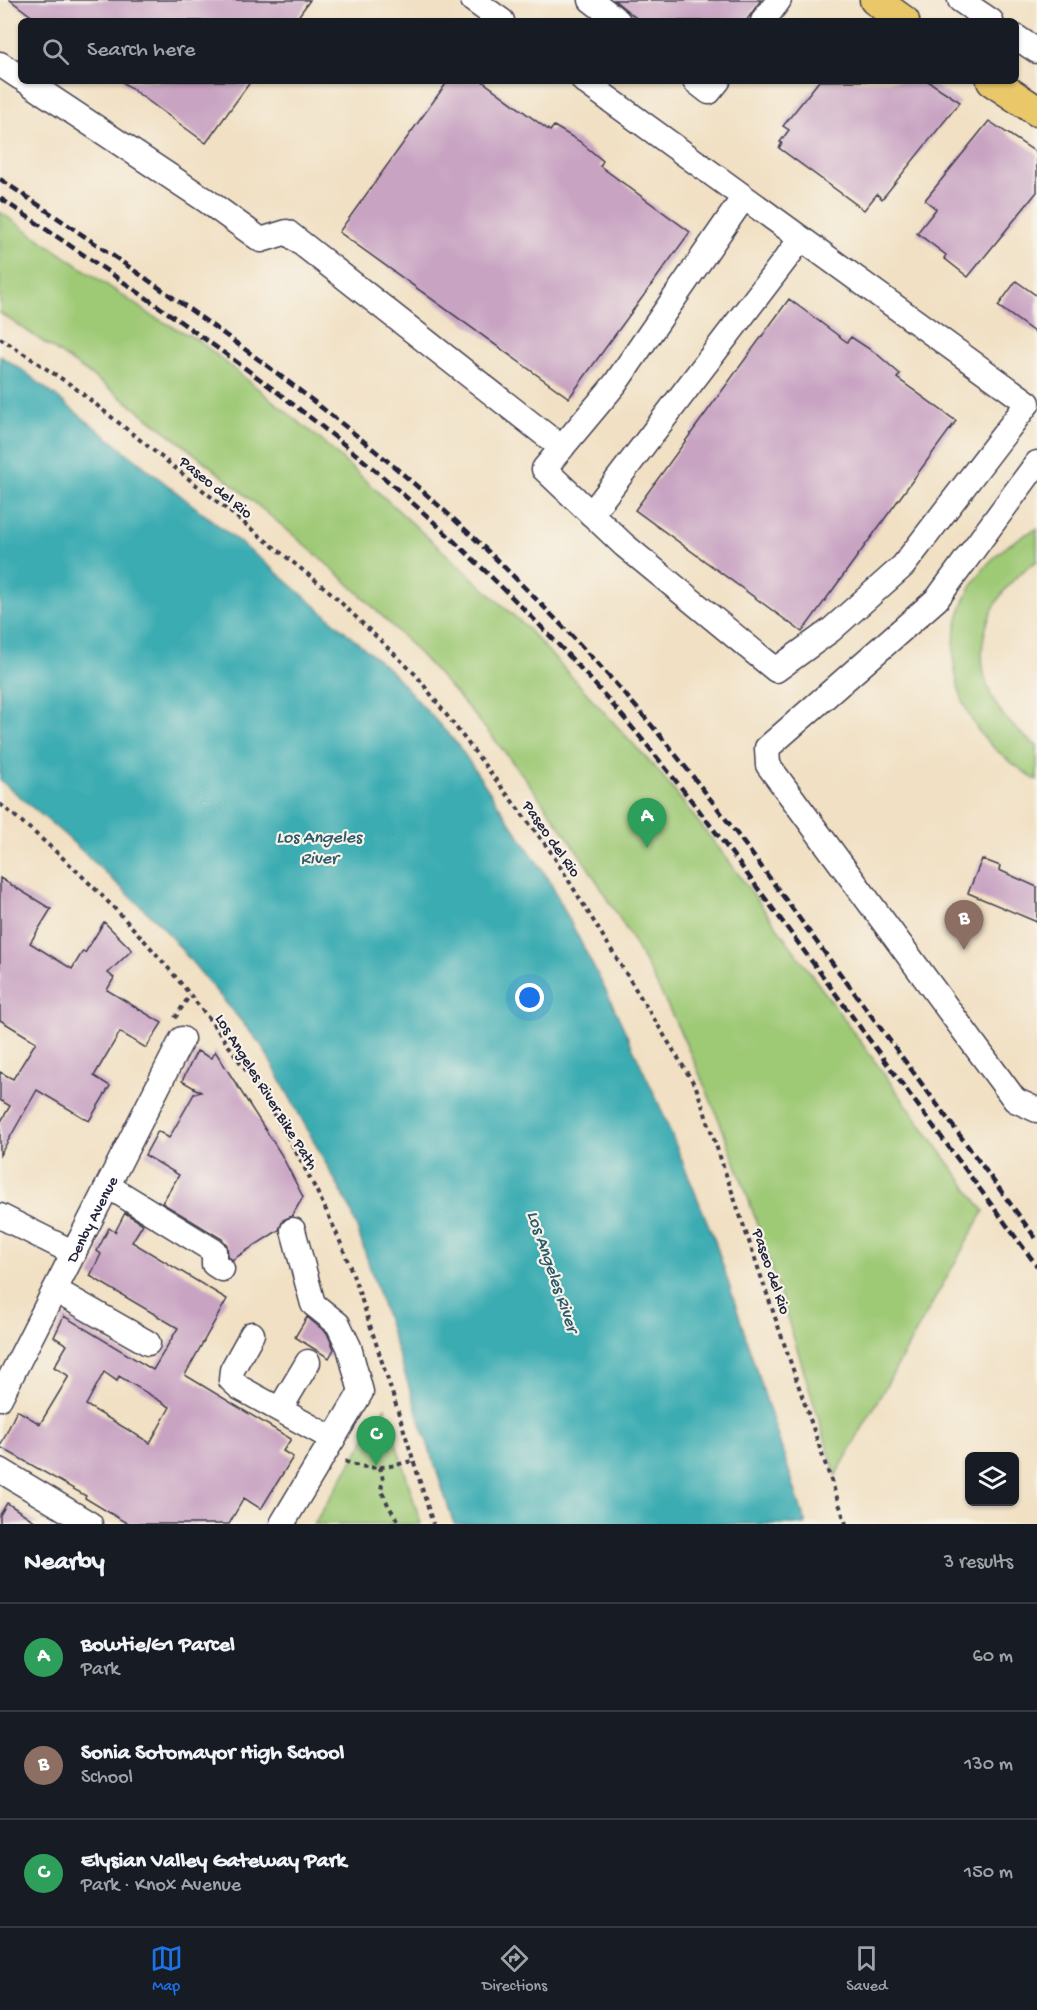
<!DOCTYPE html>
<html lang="en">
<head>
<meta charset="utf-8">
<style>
	body { margin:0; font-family:"Gochi Hand",sans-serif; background:#242831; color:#f1f3f6 }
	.controls { position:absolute; right:18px; bottom:18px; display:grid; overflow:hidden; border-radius:9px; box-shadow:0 2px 4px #0004 }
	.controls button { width:54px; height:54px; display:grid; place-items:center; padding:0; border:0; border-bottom:2px solid #363941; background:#171b24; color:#f1f3f6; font:30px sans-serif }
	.you { position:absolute; left:530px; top:998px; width:21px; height:21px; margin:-15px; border:4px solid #fff; border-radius:50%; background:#1a73e8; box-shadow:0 0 0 9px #1a73e833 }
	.badge { display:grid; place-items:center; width:39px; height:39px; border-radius:50%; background:#1a73e8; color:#fff; font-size:20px; font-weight:700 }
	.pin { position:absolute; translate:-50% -50px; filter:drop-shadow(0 2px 3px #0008) }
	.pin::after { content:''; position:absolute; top:32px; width:21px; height:18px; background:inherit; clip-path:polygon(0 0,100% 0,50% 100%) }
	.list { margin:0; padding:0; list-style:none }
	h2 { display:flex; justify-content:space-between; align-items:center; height:78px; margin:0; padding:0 24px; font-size:26px }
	h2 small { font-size:20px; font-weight:400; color:#9ea1a6 }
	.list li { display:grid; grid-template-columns:39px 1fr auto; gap:18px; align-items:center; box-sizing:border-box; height:108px; padding:0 24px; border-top:2px solid #363941 }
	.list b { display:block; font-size:22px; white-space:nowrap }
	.list p { margin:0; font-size:20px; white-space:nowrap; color:#9ea1a6 }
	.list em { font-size:20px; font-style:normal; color:#9ea1a6 }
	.icon { flex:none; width:33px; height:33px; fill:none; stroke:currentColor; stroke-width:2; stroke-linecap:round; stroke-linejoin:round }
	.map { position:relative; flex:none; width:1037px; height:1524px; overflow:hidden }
	.search { position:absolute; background:#171b24; box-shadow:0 2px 4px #0004; left:18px; right:18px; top:18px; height:66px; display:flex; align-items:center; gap:15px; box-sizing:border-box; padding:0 21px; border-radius:9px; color:#9ea1a6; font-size:22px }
	.sheet { height:402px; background:#171b24 }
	nav { display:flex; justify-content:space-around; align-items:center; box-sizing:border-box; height:84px; border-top:2px solid #363941; background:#171b24; font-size:16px; color:#9ea1a6 }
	nav a { display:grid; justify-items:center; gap:3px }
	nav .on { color:#1a73e8 }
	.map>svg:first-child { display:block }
	.green { fill:#9ec975; stroke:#607658; stroke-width:1.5 }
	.water { fill:#3aacb2; stroke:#2e6776; stroke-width:1.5 }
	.building { fill:#c8a3c2; fill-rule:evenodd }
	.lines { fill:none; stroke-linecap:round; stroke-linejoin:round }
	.minor-casing { stroke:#413e4f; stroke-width:27 }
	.major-casing { stroke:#413e4f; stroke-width:33 }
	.path { stroke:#413e4f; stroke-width:4; stroke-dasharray:4.5 4.5; stroke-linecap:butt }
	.minor { stroke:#fff; stroke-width:24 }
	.major { stroke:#eac769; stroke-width:30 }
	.rail { stroke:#22223b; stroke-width:4.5; stroke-dasharray:9 4.5; stroke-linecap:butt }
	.labels { text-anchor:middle; stroke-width:4.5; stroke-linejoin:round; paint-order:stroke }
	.street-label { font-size:16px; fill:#22223b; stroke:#f7f3e8 }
	.water-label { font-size:18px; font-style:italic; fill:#2c596b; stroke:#f7f3e8 }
</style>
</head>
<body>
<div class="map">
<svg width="1037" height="1524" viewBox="0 0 1037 1524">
	<rect width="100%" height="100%" fill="#f7f3e8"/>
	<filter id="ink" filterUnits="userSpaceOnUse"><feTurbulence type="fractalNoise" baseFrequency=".0167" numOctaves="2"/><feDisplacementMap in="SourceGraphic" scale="12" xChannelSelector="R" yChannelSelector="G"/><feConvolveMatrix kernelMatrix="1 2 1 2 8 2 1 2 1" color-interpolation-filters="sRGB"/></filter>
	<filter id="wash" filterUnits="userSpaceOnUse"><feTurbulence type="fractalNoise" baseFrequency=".008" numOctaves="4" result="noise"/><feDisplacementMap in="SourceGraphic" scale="24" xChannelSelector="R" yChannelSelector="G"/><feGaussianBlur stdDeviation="1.35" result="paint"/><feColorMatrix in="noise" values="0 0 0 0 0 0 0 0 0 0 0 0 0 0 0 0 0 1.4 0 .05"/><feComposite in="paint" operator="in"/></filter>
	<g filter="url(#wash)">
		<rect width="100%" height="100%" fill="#f1e0c3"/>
		<path class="green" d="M0 212 154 317 198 340 321 440 524 625 661 774 728 860 984 1211 836 1475C790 1329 750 1180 685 1042 611 883 506 738 382 616 337 570 287 530 238 489 162 426 83 367 0 313Z
			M1037 529V561C984 594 963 662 1003 715 1013 727 1024 737 1037 746V781C1016 766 993 751 978 730 929 658 957 563 1037 529Z
			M385 1407 421 1524H314Z"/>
		<path class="water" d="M0 356 24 371 268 565 391 671 458 745 549 880 611 1001 658 1102 715 1241 806 1524H454L351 1210 262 1046 161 925 65 835 0 780Z"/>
		<g id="blocks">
			<path class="building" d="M10 0H310L295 21H38Z
				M614 0H761L746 21H640Z
				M121 81H251L206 143Z
				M448 81H482L550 131 554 126 579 141 603 161 600 166 690 232 569 398 339 232Z
				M819 81H928L960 102 882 199 877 194 864 210 779 148 782 143 780 142 789 130 783 126Z
				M989 121 1037 153V192L968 277 944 258 946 255 917 233 936 209 925 200Z
				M1016 281 1037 296V334L998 306Z
				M789 299 847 342 851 337 877 354 900 374 897 378 956 421 802 632 635 510Z
				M982 859 1000 866 999 870 1037 887V922L968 893Z
				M0 878 51 909 30 943 72 969 83 951 85 953 104 922 132 950 108 973 114 978 107 990 162 1023 146 1048 120 1032 94 1076 110 1086 89 1121 37 1090 0 1155V1123L10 1106 0 1100V1072L13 1079 36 1042 0 1020Z
				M197 1051 211 1058 215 1051 281 1154 303 1197 292 1216 283 1220 279 1230 232 1260 228 1256 227 1245 222 1239 162 1203 179 1175 145 1155 158 1131 169 1138 194 1094 201 1092 182 1081Z
				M125 1213 143 1224 132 1242 227 1299 185 1375 291 1439 283 1451 293 1457 261 1509 244 1498 229 1524H128L85 1498 86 1496 0 1447 17 1410 40 1424 69 1376 54 1367 67 1345 54 1337 64 1316 153 1370 178 1328 90 1276 101 1254 97 1251 109 1228 115 1232ZM104 1372 117 1381 119 1376 170 1407 150 1443 86 1405Z
				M307 1317 327 1333 334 1349 329 1358 295 1337Z
				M7 1503 39 1524H0V1515Z"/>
		</g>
	</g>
	<g filter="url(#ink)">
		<use href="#blocks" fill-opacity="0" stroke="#413e4f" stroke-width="1.5"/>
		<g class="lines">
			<defs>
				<g id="minor">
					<path d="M473 0 502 21"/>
					<path d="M591 0 618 21"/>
					<path d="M960 0 991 21"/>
					<path d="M763 21 779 0"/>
					<path d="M1016 37 1037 51"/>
					<path d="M0 64 21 78"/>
					<path d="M26 81 207 201 261 240 287 232 562 448"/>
					<path d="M584 81 1028 403 903 566 831 630 776 670 624 545 544 469 615 384 744 197"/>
					<path d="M695 81 709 92 718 81"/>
					<path d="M1037 463 937 599 767 748 768 765 1015 1100 1037 1110"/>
					<path d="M591 514 801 239"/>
					<path d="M108 1186 214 1251V1264L222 1269"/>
					<path d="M0 1216 74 1253"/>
					<path d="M55 1290 148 1343"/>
					<path d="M252 1334 232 1370 231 1380 240 1388 333 1439"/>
					<path id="s1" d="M0 1398 182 1039"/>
					<path d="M280 1409 308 1362"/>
					<path d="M0 1470 90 1524"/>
					<path d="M282 1524 361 1392 349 1347 338 1324 313 1304 293 1230"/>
				</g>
				<path id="major" d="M875 0 904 21
					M992 81 1037 111"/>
			</defs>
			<use href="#minor" class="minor-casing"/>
			<use href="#major" class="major-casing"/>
			<path class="path" d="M0 338 74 387 330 592 416 675 551 852 696 1087 846 1524
				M0 804C140 916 263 1068 336 1232 355 1276 369 1322 384 1368 401 1420 417 1472 433 1524
				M175 1018 190 995
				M345 1461C367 1472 392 1467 414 1460
				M378 1468 381 1470 383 1480 381 1489 389 1507 401 1524"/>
			<use href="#minor" class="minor"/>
			<use href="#major" class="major"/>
			<path class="rail" d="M0 179C185 304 370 429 527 590 562 625 597 662 630 700 700 781 763 869 827 956 897 1050 967 1145 1037 1240
				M0 198C157 305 319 411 457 544 513 597 569 653 619 712 688 792 750 878 813 963 887 1064 962 1165 1037 1266"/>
		</g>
	</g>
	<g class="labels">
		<g class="street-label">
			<text transform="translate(217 486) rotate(39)" y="6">Paseo del Rio</text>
			<text transform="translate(553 838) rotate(55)" y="6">Paseo del Rio</text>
			<text transform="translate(268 1091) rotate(58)" y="6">Los Angeles River Bike Path</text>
			<text dy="6" stroke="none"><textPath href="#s1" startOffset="201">Denby Avenue</textPath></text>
			<text transform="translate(773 1271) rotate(71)" y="6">Paseo del Rio</text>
		</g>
		<g class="water-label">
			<text x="319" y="842">Los Angeles<tspan x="319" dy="21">River</tspan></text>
			<text transform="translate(554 1271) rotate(71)" y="6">Los Angeles River</text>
		</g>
	</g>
</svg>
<div class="controls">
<button><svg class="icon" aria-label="layers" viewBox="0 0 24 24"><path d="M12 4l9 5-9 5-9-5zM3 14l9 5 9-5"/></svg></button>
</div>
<div class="you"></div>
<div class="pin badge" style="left:647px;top:848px;background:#2e9e5b">A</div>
<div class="pin badge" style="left:964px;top:950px;background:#8d6e63">B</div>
<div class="pin badge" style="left:376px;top:1466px;background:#2e9e5b">C</div>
<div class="search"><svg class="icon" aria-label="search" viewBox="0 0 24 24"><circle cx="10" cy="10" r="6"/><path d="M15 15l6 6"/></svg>Search here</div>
</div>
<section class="sheet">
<h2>Nearby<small>3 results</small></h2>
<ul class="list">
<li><span class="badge" style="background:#2e9e5b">A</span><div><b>Bowtie/G1 Parcel</b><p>Park</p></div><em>60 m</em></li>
<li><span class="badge" style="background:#8d6e63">B</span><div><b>Sonia Sotomayor High School</b><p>School</p></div><em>130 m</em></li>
<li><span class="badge" style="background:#2e9e5b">C</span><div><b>Elysian Valley Gateway Park</b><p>Park · Knox Avenue</p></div><em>150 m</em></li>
</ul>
</section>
<nav>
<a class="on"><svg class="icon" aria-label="map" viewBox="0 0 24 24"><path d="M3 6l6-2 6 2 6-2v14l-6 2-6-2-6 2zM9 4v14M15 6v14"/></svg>Map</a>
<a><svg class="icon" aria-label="directions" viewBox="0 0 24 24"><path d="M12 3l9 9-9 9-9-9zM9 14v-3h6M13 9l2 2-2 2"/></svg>Directions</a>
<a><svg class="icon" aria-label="saved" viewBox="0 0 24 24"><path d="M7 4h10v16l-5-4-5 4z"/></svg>Saved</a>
</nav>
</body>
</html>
